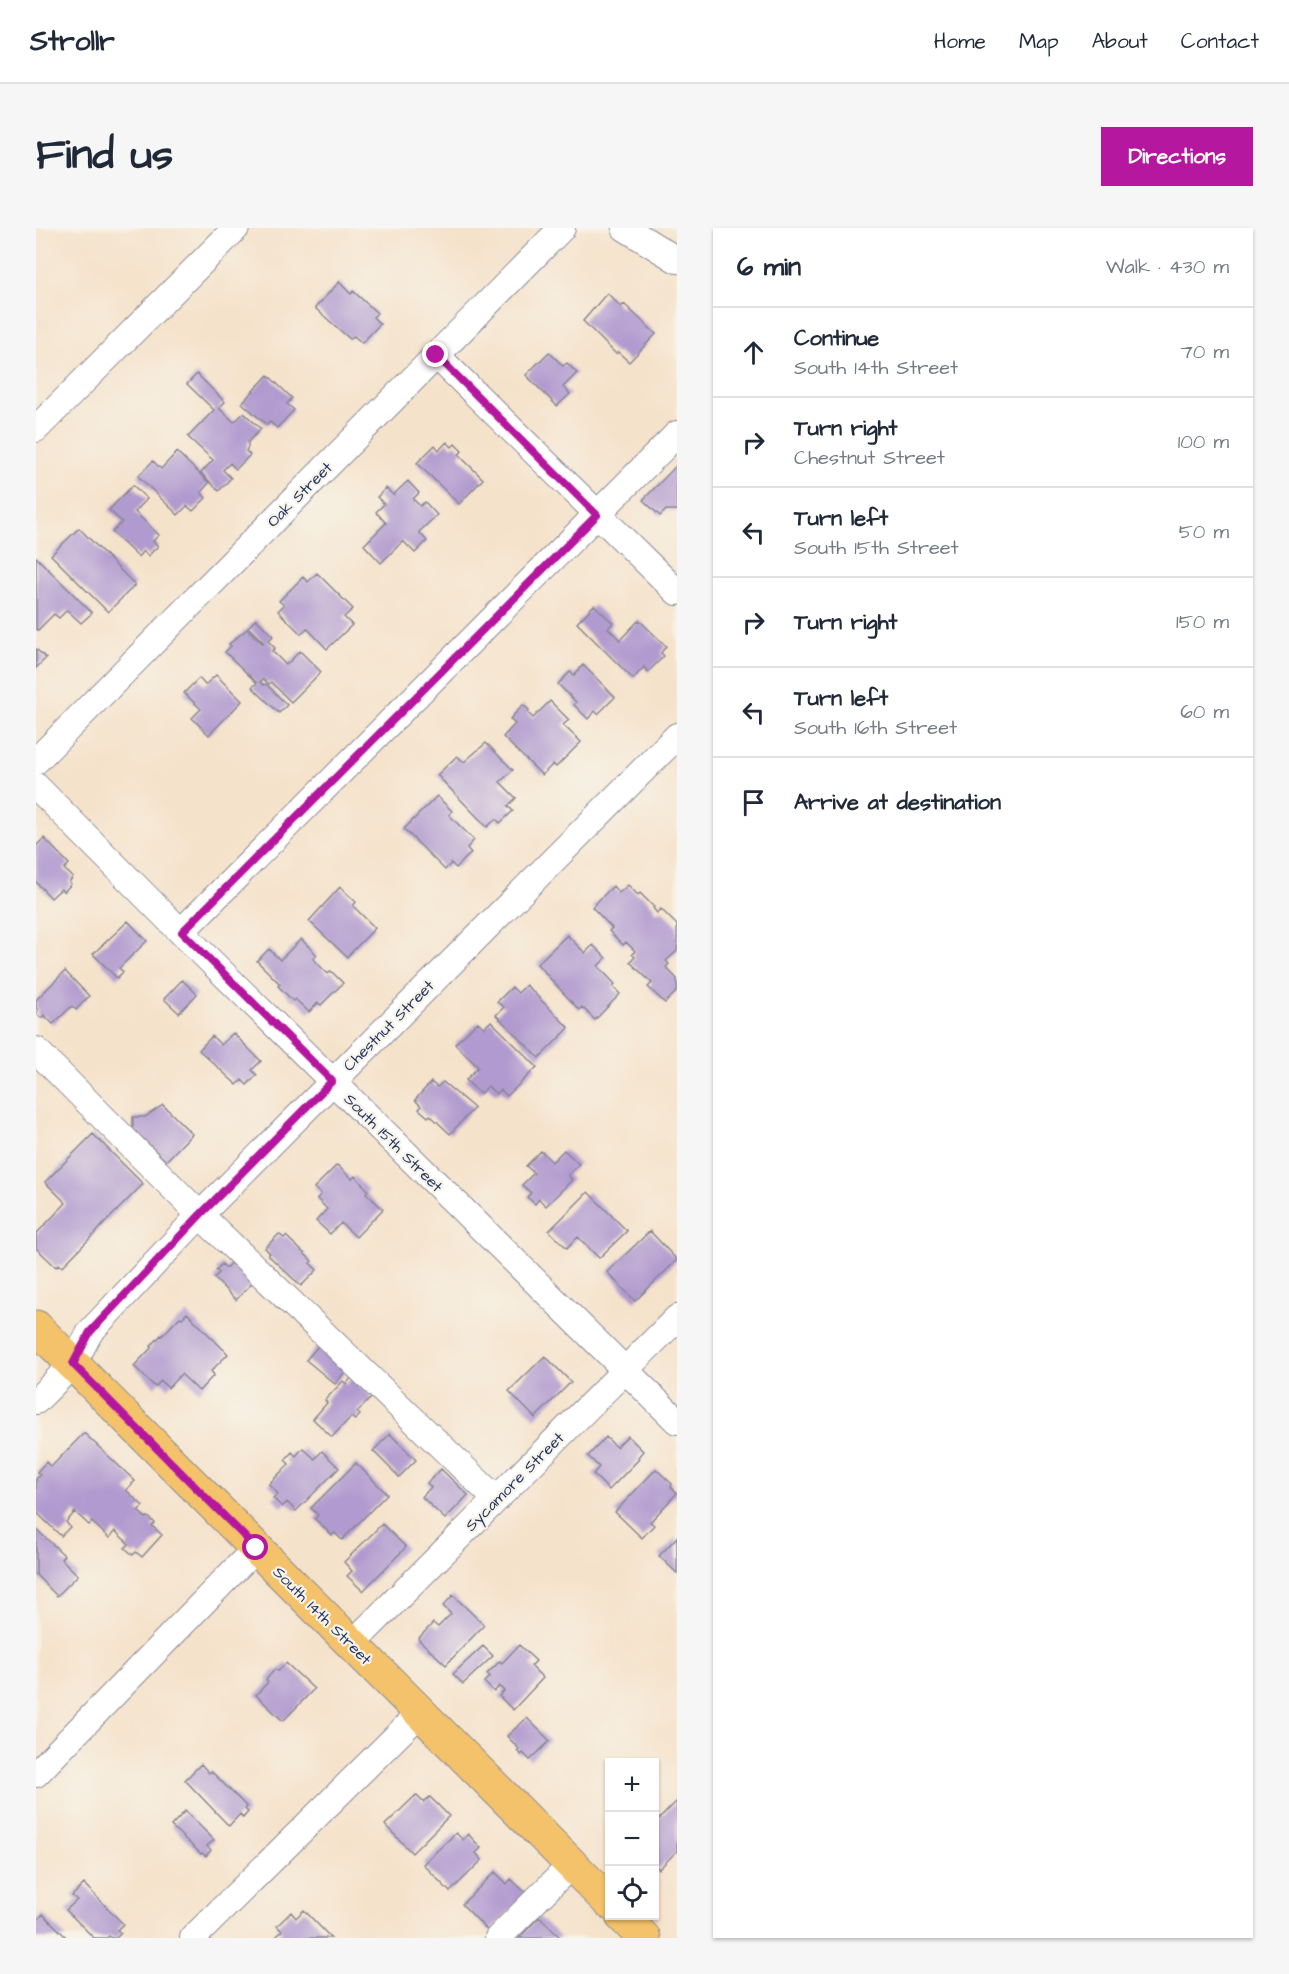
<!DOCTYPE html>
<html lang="en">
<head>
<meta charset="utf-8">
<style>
	body { margin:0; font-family:"Architects Daughter",sans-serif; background:#f6f6f7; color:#1f2937 }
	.controls { position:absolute; right:18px; bottom:18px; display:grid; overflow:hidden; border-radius:0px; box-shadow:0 2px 4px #0004 }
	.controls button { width:54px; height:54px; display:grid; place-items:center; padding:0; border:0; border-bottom:2px solid #e0e1e3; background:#fff; color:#1f2937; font:30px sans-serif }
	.stop { position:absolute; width:18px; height:18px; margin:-14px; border:4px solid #b5179e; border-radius:50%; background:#fff }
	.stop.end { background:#b5179e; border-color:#fff; box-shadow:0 2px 6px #0008 }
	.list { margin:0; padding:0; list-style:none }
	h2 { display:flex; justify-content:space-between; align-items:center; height:78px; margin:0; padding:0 24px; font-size:26px }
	h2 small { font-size:20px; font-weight:400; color:#747a83 }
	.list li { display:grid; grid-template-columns:39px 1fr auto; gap:18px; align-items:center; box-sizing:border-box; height:90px; padding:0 24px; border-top:2px solid #e0e1e3 }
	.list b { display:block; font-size:22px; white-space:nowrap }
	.list p { margin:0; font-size:20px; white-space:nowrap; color:#747a83 }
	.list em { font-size:20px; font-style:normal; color:#747a83 }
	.icon { flex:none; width:33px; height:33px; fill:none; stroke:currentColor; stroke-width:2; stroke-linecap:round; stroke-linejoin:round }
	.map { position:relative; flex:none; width:641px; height:1710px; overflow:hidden; border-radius:0px }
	header { display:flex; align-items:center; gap:36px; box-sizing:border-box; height:84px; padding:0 30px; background:#fff; border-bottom:2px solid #e0e1e3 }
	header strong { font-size:28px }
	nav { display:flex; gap:33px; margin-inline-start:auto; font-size:21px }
	.intro { display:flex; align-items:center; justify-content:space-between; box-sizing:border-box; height:144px; padding:0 36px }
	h1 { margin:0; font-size:42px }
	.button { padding:15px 27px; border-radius:0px; background:#b5179e; color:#fff; font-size:21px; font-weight:700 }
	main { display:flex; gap:36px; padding:0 36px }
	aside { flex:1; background:#fff; border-radius:0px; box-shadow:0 2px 4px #0004 }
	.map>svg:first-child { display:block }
	.building { fill:#b19acf }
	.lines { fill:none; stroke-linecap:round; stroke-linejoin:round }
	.minor-casing { stroke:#888894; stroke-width:28 }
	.major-casing { stroke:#888894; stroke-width:35 }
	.minor { stroke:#fff; stroke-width:26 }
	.major { stroke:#f3c26a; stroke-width:33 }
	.route { stroke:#b5179e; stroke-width:8 }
	.labels { text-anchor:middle; stroke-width:4.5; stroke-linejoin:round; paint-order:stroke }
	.street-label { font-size:16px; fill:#1b2f5e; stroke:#f7f3e8 }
</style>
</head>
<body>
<header>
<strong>Strollr</strong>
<nav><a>Home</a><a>Map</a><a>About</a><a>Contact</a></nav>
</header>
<div class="intro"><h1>Find us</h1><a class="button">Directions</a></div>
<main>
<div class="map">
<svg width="641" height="1710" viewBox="0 0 641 1710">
	<rect width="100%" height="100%" fill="#f7f3e8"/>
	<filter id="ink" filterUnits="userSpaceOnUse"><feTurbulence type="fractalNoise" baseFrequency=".0167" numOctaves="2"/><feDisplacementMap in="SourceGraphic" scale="12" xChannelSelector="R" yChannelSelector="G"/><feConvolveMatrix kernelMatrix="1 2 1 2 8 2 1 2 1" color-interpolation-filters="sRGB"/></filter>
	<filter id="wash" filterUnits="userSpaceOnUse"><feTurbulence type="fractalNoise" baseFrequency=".008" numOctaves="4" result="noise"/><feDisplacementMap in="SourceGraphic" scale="24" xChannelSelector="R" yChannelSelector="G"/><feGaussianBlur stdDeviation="1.35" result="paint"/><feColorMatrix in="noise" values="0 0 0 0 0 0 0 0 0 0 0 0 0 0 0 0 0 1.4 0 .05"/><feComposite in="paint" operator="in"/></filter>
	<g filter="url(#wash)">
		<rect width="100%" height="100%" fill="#f5e2ca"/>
		<g id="blocks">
			<path class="building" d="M303 54 315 66 317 63 341 85 337 89 344 96 326 115 318 108 314 111 279 80Z
				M571 65 585 79 588 76 620 106 593 134 582 124 580 126 547 93Z
				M513 124 527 138 531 135 541 145 527 159 534 166 521 178 490 147Z
				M161 146 189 174 183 180 198 194 208 185 225 201 212 214V219L210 223 214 227 200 241 194 235 187 242 195 250 183 263 165 245 177 232 152 209 178 182 151 156Z
				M232 147 256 170 251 176 258 182 241 200 234 194 231 197 206 175Z
				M411 214 416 219 419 216 426 223 423 227 447 251 423 276 381 235 399 217 403 222Z
				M141 224 173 255 165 264 170 270 157 283 151 278 142 287 102 248 117 233 125 241Z
				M641 237V282H630L624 288 607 272Z
				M372 253 383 265 377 271 384 278 389 274 401 287 383 304 391 313 379 325 367 313 345 335 328 317 350 295 340 284 348 276 341 269 350 260 357 267Z
				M97 257 111 271 99 284 123 307 117 313 122 318 112 328 107 323 102 329 76 304 86 294 73 282Z
				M43 300 99 357 72 384 15 327Z
				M0 329 56 385 45 395 31 382 23 390 18 386 2 402 0 401Z
				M281 345 317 381 308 389 316 397 291 421 271 400 265 406 242 383 248 377 243 373 267 349 272 354Z
				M558 377 577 395 572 400 584 412 603 392 630 418 625 425 628 428 612 444 608 439 597 451 541 395Z
				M220 391 237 408 232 413 239 420 236 423 250 437 264 423 285 444 255 474 235 454 233 456 227 451 224 454 228 457 230 456 251 477 243 485 216 459 221 455 189 424 195 418 193 416 211 401 227 416 228 415 212 399Z
				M0 421 10 430 0 440Z
				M547 437 579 469 562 486 559 483 552 491 538 477 540 474 522 456 534 444 538 447Z
				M180 447 206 473 173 507 156 490 165 481 148 465 163 450 169 457Z
				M514 473 533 492 527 497 545 514 520 539 517 536 506 547 467 509 479 496 474 491 487 477 493 482 492 485 497 490Z
				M450 515 477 542 464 554 480 570 472 578 477 583 464 595 460 591 451 599 401 547 421 528 428 534Z
				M401 568 416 583 413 587 438 612 431 620 435 625 420 640 415 635 409 642 368 601Z
				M8 610 33 636 28 641 37 649 33 654 35 656 28 664 25 661 15 670 0 654V618Z
				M592 657 602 667 604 665 618 679 617 680 621 685 625 681 641 697V723L630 733 633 736 630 739 641 751V763L629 775 612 759 616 755 594 734 599 729 596 726 599 723 590 714 587 717 573 703 576 700 556 679 577 658 583 665Z
				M304 659 320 674 317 678 339 700 311 729 273 693Z
				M92 693 111 713 83 740 87 744 81 750 57 726Z
				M531 707 549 725 557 717 570 730 562 738 579 756 577 759 584 766 559 792 546 779 543 782 501 736Z
				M265 711 281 727 277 731 292 746 295 743 307 755 285 777 282 775 273 784 259 771 257 773 242 758 244 756 221 733 233 721 244 732Z
				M29 743 53 768 40 782 36 778 17 796 8 787 5 790 0 785 2 782 0 780V772Z
				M146 752 161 766 143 785 128 771Z
				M490 757 533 800 503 830 460 787 468 779 461 774 476 759 482 765Z
				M455 793 501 839 471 868 465 862 460 866 452 858 444 866 430 852 442 839 419 816 442 794 448 800Z
				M197 805 225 833 216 842 221 847 211 857 206 852 201 857 163 822 176 808 185 817Z
				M395 854 401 859 407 854 438 880 414 906 394 887 392 889 383 881 385 878 379 872Z
				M127 877 156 906 130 933 97 901V889H109Z
				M57 906 107 956 26 1039 23 1036 20 1039 0 1020V1006L30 975 9 954Z
				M528 922 543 936 532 947 536 952 510 978 503 971 499 976 491 969 495 965 486 957 498 945 490 938 505 923 516 934Z
				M301 937 316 951 319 948 332 962 330 965 347 981 320 1009 305 995 294 1006 280 993 291 981 281 971 285 966 278 960Z
				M552 964 591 1003 563 1030 542 1009 531 1020 513 1003Z
				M614 1003 641 1032 599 1073 571 1044Z
				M243 1006 248 1010 250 1008 276 1033 274 1035 281 1042 265 1058 232 1027 234 1025 229 1020Z
				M196 1033 217 1054 200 1072 178 1050 183 1045 180 1042 186 1036 190 1040Z
				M151 1085 192 1126 175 1143 178 1147 163 1163 145 1146 132 1160 125 1153 119 1159 98 1138 116 1119 115 1118 125 1107 126 1108 144 1089 146 1090Z
				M285 1115 310 1143 299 1156 270 1132Z
				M509 1128 535 1154 499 1190 473 1163Z
				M316 1149 336 1169 321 1184 324 1187 319 1192 315 1189 296 1209 277 1191 291 1175 289 1172 307 1153 310 1156Z
				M48 1205 99 1253 90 1262 107 1278 102 1283 110 1290 112 1289 119 1295 116 1298 126 1307 106 1329 100 1324 97 1327 89 1320 93 1316 79 1303 73 1310 56 1294 53 1297 39 1284 30 1294 34 1299 25 1308 0 1284V1251L4 1247 1 1244 10 1234 15 1239Z
				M354 1206 380 1232 363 1249 337 1223Z
				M592 1208 607 1223 602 1229 603 1231 573 1262 557 1246 563 1239 552 1228 570 1209 580 1219Z
				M267 1220 279 1231 286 1223 303 1240 260 1283 251 1274 246 1279 237 1270 242 1266 233 1256 253 1236 249 1232 256 1224 260 1228Z
				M320 1235 351 1266 306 1312 299 1305 296 1307 279 1291 282 1287 275 1280Z
				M405 1241 432 1267 409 1291 386 1269 395 1259 391 1255Z
				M620 1241 636 1256 635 1259 641 1265 614 1294 618 1297 606 1310 579 1284Z
				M346 1296 370 1319 327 1363 311 1348 316 1343 308 1334Z
				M0 1301 28 1327 25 1331 42 1347 21 1368 0 1347Z
				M641 1309V1345L623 1328Z
				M417 1367 448 1397 410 1437 382 1411 397 1395 402 1399 415 1386 407 1378Z
				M483 1417 500 1433 495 1438 507 1450 477 1482 463 1468 468 1463 463 1458 458 1464 448 1454 454 1448 451 1446 464 1433 466 1435Z
				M447 1418 457 1428 427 1456 417 1446Z
				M250 1435 278 1461 247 1493 220 1467 232 1454 230 1452 239 1441 242 1443Z
				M491 1490 514 1513 494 1532 487 1525 485 1527 481 1523 483 1521 471 1508Z
				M165 1536 173 1545 175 1543 211 1579 209 1581 212 1584 207 1590 204 1586 193 1598 149 1552Z
				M380 1567 387 1574 394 1569 413 1588 376 1625 349 1597Z
				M641 1573V1623L623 1641 618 1636V1596Z
				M149 1583 178 1612 171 1618 175 1622 170 1628 166 1625 165 1626 135 1598Z
				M420 1605 427 1612 432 1606 445 1620 440 1625 446 1632 414 1664 387 1636Z
				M459 1644 471 1656 475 1651 491 1666 453 1704 426 1676Z
				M48 1656 87 1696 81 1702 85 1705 80 1710H76L73 1708 71 1710H58L30 1682 41 1672 36 1668Z
				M268 1682 295 1710H241L240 1709 246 1703 241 1698 255 1684 260 1690Z
				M7 1686 31 1710H0V1693Z
				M503 1689 525 1710H483Z"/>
		</g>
	</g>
	<g filter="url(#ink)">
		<use href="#blocks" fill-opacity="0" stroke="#888894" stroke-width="1.5"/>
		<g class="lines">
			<defs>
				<path id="minor" d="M589 0 641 32
					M400 127 641 364
					M0 201 200 0
					M0 533 526 0
					M0 558 145 704 641 1193
					M145 704 641 206
					M0 822 164 987 460 1271
					M0 1173 37 1136 54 1104 164 987 641 508
					M316 1416 641 1090
					M0 1546 220 1320
					M157 1710 384 1485
					M462 1710 535 1637"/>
				<path id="major" d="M0 1099 574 1675
					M586 1688 608 1710"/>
			</defs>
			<use href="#minor" class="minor-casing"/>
			<use href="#major" class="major-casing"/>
			<use href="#minor" class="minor"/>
			<use href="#major" class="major"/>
		</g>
	</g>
	<g class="lines" filter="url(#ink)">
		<path class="route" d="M220 1320 37 1136 54 1104 164 987 296 853 146 704 561 287 400 127"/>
	</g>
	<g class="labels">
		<g class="street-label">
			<text transform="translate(263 266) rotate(-45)" y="6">Oak Street</text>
			<text transform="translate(352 797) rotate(-45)" y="6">Chestnut Street</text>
			<text transform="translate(358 914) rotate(45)" y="6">South 15th Street</text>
			<text transform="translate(478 1253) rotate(-45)" y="6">Sycamore Street</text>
			<text transform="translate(287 1387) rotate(45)" y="6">South 14th Street</text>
		</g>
	</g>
</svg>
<div class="controls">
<button>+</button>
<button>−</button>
<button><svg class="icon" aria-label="locate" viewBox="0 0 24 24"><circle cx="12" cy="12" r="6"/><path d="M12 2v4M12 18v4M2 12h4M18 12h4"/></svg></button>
</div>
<div class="stop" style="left:220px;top:1320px"></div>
<div class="stop end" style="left:400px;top:127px"></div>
</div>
<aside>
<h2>6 min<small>Walk · 430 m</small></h2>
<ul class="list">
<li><svg class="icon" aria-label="ahead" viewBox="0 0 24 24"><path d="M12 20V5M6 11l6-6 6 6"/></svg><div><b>Continue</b><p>South 14th Street</p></div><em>70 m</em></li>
<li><svg class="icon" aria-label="right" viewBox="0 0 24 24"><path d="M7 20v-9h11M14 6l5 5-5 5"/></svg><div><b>Turn right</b><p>Chestnut Street</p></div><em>100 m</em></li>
<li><svg class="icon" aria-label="left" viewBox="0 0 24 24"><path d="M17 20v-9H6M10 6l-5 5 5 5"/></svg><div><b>Turn left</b><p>South 15th Street</p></div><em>50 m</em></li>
<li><svg class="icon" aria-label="right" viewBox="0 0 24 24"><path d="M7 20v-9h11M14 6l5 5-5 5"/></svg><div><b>Turn right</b></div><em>150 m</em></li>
<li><svg class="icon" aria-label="left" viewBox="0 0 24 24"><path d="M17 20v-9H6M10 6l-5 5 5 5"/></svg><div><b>Turn left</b><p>South 16th Street</p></div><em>60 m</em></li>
<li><svg class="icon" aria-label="arrive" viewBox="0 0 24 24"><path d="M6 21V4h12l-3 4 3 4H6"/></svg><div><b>Arrive at destination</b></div></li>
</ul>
</aside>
</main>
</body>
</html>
